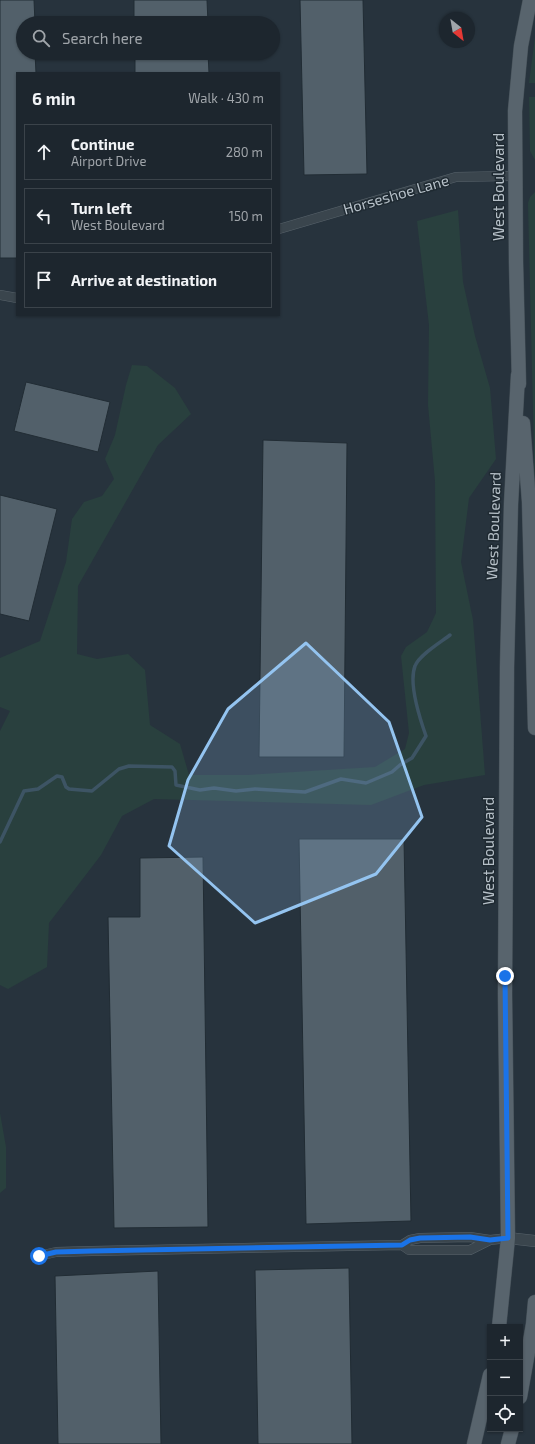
<!DOCTYPE html>
<html lang="en">
<head>
<meta charset="utf-8">
<style>
	body { margin:0; font-family:"Exo 2",sans-serif; background:#2a323a; color:#f1f3f6 }
	.controls { position:absolute; right:12px; bottom:12px; display:grid; overflow:hidden; border-radius:0px; box-shadow:0 1px 3px #0004 }
	.controls button { width:36px; height:36px; display:grid; place-items:center; padding:0; border:0; border-bottom:1px solid #3b434a; background:#1d262e; color:#f1f3f6; font:20px sans-serif }
	.compass { position:absolute; left:439px; top:12px; width:36px; height:36px; border-radius:50%; background:#1d262e; box-shadow:0 1px 3px #0004; rotate:149deg }
	.stop { position:absolute; width:12px; height:12px; margin:-9px; border:3px solid #1a73e8; border-radius:50%; background:#fff }
	.stop.end { background:#1a73e8; border-color:#fff; box-shadow:0 1px 4px #0008 }
	.list { margin:0; padding:0; list-style:none }
	h2 { display:flex; justify-content:space-between; align-items:center; height:52px; margin:0; padding:0 16px; font-size:17px }
	h2 small { font-size:13px; font-weight:400; color:#a0a5aa }
	.list li { display:grid; grid-template-columns:26px 1fr auto; gap:12px; align-items:center; box-sizing:border-box; height:56px; margin:0 8px 8px; padding:0 8px; border:1px solid #3b434a; border-radius:0px }
	.list b { display:block; font-size:15px; white-space:nowrap }
	.list p { margin:0; font-size:13px; white-space:nowrap; color:#a0a5aa }
	.list em { font-size:13px; font-style:normal; color:#a0a5aa }
	.icon { flex:none; width:22px; height:22px; fill:none; stroke:currentColor; stroke-width:2; stroke-linecap:round; stroke-linejoin:round }
	.map { position:relative; flex:none; width:535px; height:1444px; overflow:hidden }
	.search { position:absolute; background:#1d262e; box-shadow:0 1px 3px #0004; left:16px; top:16px; width:264px; height:44px; display:flex; align-items:center; gap:10px; box-sizing:border-box; padding:0 14px; border-radius:22px; color:#a0a5aa; font-size:15px }
	.panel { position:absolute; background:#1d262e; box-shadow:0 1px 3px #0004; left:16px; top:72px; width:264px; height:244px; border-radius:0px }
	.map>svg:first-child { display:block }
	.green { fill:#29403e }
	.lines { fill:none; stroke-linecap:round; stroke-linejoin:round }
	.stream { stroke:#3d5464; stroke-width:3.5 }
	.building { fill:#52606a; stroke:#212c34 }
	.minor-casing { stroke:#58636b; stroke-width:10 }
	.tertiary-casing { stroke:#58636b; stroke-width:12 }
	.primary-casing { stroke:#434e56; stroke-width:15 }
	.minor { stroke:#3a454d; stroke-width:9 }
	.tertiary { stroke:#3a454d; stroke-width:11 }
	.primary { stroke:#58646d; stroke-width:14 }
	.route { stroke:#1a73e8; stroke-width:5 }
	.marked { fill:#94c4f0; fill-opacity:0.2; stroke:#94c4f0; stroke-width:3; stroke-linejoin:round }
	.labels { text-anchor:middle; stroke-width:3; stroke-linejoin:round; paint-order:stroke }
	.street-label { font-size:15px; fill:#b6c0c8; stroke:#1f2a32 }
</style>
</head>
<body>
<div class="map">
<svg width="535" height="1444" viewBox="0 0 535 1444">
	<rect width="100%" height="100%" fill="#27333d"/>
	<path class="green" d="M535 37V83H529Z
		M529 97H535V160L530 151Z
		M535 192V496L528 203 530 197Z
		M458 210 463 282 475 336 490 388 496 459 469 498 461 562 473 620 485 775 424 785 371 805 154 799 122 816 101 855 49 923 47 967 8 989 0 985V731L10 711 0 707V658L40 641 66 562 72 519 84 502 102 496 114 479 105 459 115 435 126 385 132 365 147 366 175 388 191 414 158 445 78 586 77 654 97 659 128 654 145 670 150 725 180 744 189 775H248L375 767 405 749 409 733 401 656 406 647 427 632 436 613 435 481 428 405 429 325 417 221Z
		M0 1113 6 1147V1188L0 1193Z"/>
	<g class="lines">
		<path class="stream" d="M0 842 24 791 38 789 57 776 62 777 66 787 69 789 92 791 119 769 129 766 172 767 175 771 176 785 200 790 214 788 236 791 255 789 305 792 341 779 366 783 392 772 400 765 412 758 426 736C420 719 408 684 415 666 419 655 441 642 450 635"/>
	</g>
	<path class="building" d="M0 0H34L35 23H23V53H35L36 73H17V258H0Z
		M134 0H207L208 23H134Z
		M300 0H363L367 174 304 175Z
		M135 53H208L209 73H135Z
		M26 382 110 402 98 452 14 431Z
		M263 440 347 443 344 757H259Z
		M0 495 57 509 29 621 0 614Z
		M299 839H404L411 1221 306 1224Z
		M203 857 208 1227 114 1228 108 917H140V858Z
		M349 1268 352 1444H258L255 1270Z
		M158 1271 161 1444H58L55 1276Z"/>
	<g class="lines">
		<defs>
			<path id="minor" d="M279 229 456 177 515 176
				M0 295 17 298
				M490 1240 470 1250H409L402 1245 410 1240 420 1238 470 1237 490 1240 508 1238
				M39 1256 56 1252 92 1251 402 1245"/>
			<path id="tertiary" d="M508 1238 535 1241"/>
			<path id="primary" d="M519 384 516 262 515 111 521 46 530 0
				M523 423 529 502 535 728
				M499 1327 508 1238 505 994 507 667 511 504 518 375
				M520 1397 533 1324 535 1302
				M474 1444 490 1375
				M508 1444 512 1429"/>
		</defs>
		<use href="#minor" class="minor-casing"/>
		<use href="#tertiary" class="tertiary-casing"/>
		<use href="#primary" class="primary-casing"/>
		<use href="#minor" class="minor"/>
		<use href="#tertiary" class="tertiary"/>
		<use href="#primary" class="primary"/>
	</g>
	<g class="lines">
		<path class="route" d="M39 1256 56 1252 92 1251 402 1245 410 1240 420 1238 470 1237 490 1240 508 1238 505 976"/>
	</g>
	<path class="marked" d="M306 643 389 722 422 817 376 874 255 923 169 846 188 780 228 709Z"/>
	<g class="labels">
		<g class="street-label">
			<text transform="translate(499 187) rotate(-90)" y="5">West Boulevard</text>
			<text transform="translate(396 195) rotate(-16)" y="5">Horseshoe Lane</text>
			<text transform="translate(494 526) rotate(-88)" y="5">West Boulevard</text>
			<text transform="translate(489 851) rotate(-90)" y="5">West Boulevard</text>
		</g>
	</g>
</svg>
<div class="controls">
<button>+</button>
<button>−</button>
<button><svg class="icon" aria-label="locate" viewBox="0 0 24 24"><circle cx="12" cy="12" r="6"/><path d="M12 2v4M12 18v4M2 12h4M18 12h4"/></svg></button>
</div>
<svg class="compass" viewBox="-18 -18 36 36"><path d="M0-13l5 13h-10z" fill="#e53935"/><path d="M0 13l5-13h-10z" fill="#a0a5aa"/></svg>
<div class="stop" style="left:39px;top:1256px"></div>
<div class="stop end" style="left:505px;top:976px"></div>
<div class="search"><svg class="icon" aria-label="search" viewBox="0 0 24 24"><circle cx="10" cy="10" r="6"/><path d="M15 15l6 6"/></svg>Search here</div>
<section class="panel">
<h2>6 min<small>Walk · 430 m</small></h2>
<ul class="list">
<li><svg class="icon" aria-label="ahead" viewBox="0 0 24 24"><path d="M12 20V5M6 11l6-6 6 6"/></svg><div><b>Continue</b><p>Airport Drive</p></div><em>280 m</em></li>
<li><svg class="icon" aria-label="left" viewBox="0 0 24 24"><path d="M17 20v-9H6M10 6l-5 5 5 5"/></svg><div><b>Turn left</b><p>West Boulevard</p></div><em>150 m</em></li>
<li><svg class="icon" aria-label="arrive" viewBox="0 0 24 24"><path d="M6 21V4h12l-3 4 3 4H6"/></svg><div><b>Arrive at destination</b></div></li>
</ul>
</section>
</div>
</body>
</html>
